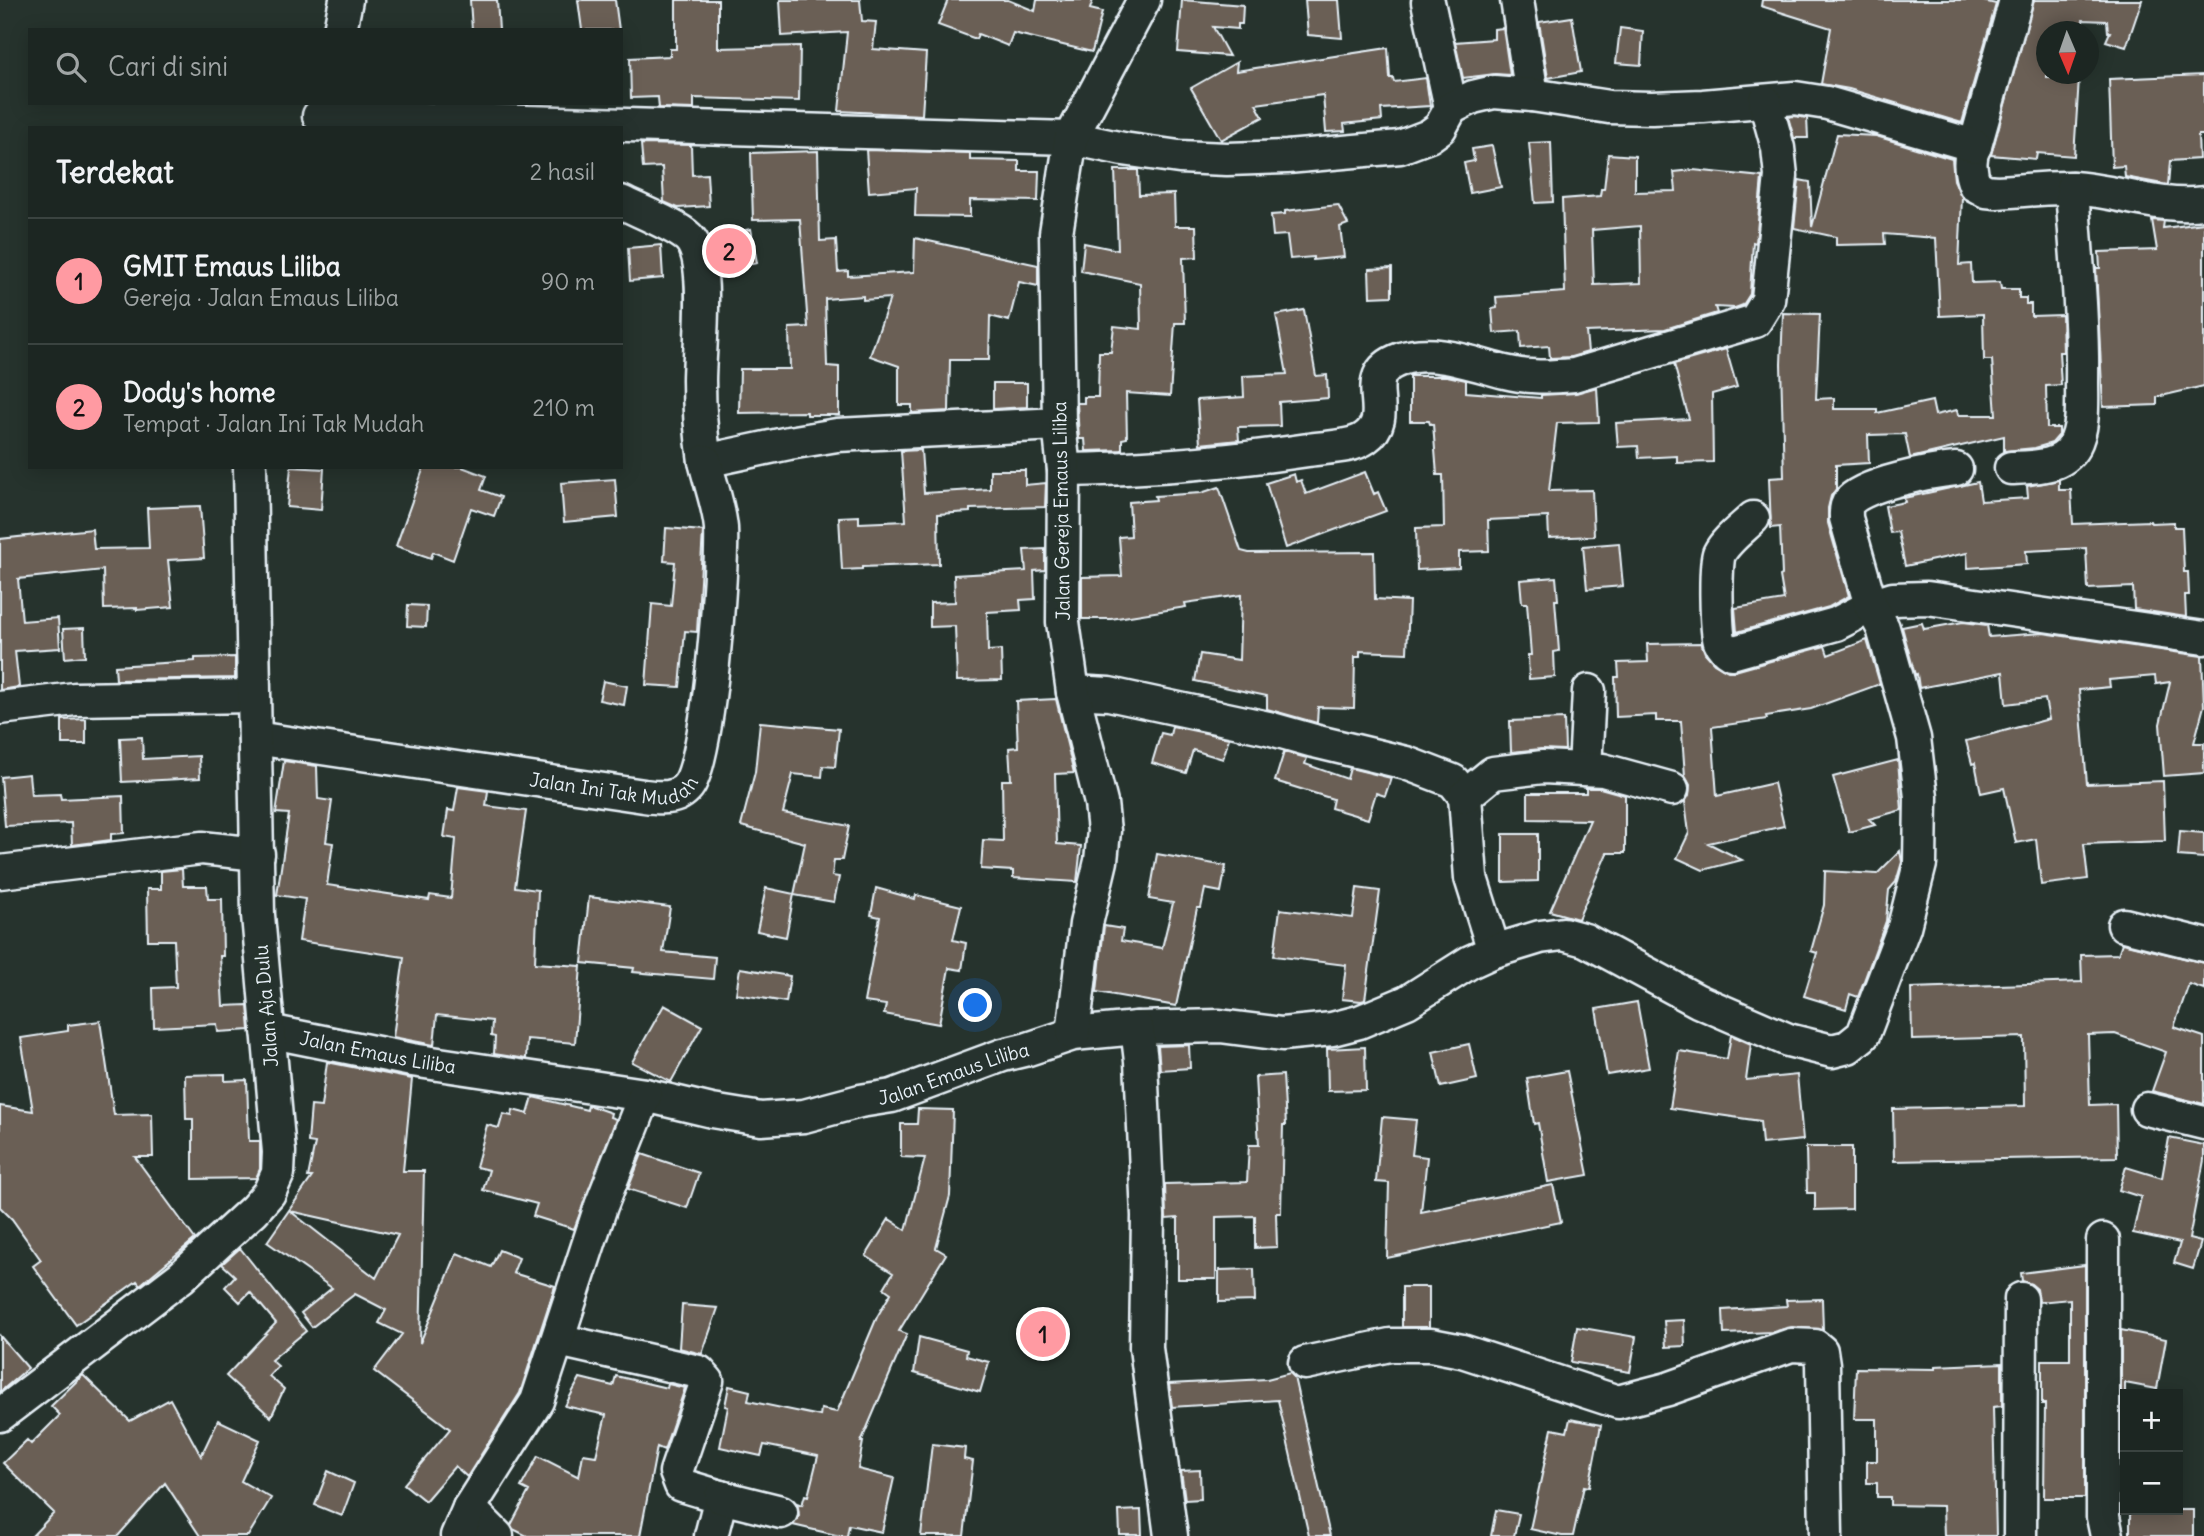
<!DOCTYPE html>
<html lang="id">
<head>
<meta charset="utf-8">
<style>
	body { margin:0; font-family:Delius,sans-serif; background:#252e2a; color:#f1f3f6 }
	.controls { position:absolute; right:21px; bottom:21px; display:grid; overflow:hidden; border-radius:0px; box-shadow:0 4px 18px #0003 }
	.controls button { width:63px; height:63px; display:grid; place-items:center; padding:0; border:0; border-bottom:2px solid #3a4340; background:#1c2622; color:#f1f3f6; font:35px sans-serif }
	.compass { position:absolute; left:2036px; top:21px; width:63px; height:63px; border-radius:50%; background:#1c2622; box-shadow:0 4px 18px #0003; rotate:178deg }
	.you { position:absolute; left:976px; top:1006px; width:24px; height:24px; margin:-18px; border:5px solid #fff; border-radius:50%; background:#1a73e8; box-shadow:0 0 0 10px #1a73e833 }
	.badge { display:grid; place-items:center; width:46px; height:46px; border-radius:50%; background:#ff9aa2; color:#111; font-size:23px; font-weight:700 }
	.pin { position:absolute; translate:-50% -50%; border:4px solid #fff; box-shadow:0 2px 7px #0006 }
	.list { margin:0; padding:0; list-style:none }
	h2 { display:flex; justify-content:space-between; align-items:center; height:91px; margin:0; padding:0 28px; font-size:30px }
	h2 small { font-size:23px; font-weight:400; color:#a0a5a5 }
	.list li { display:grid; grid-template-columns:46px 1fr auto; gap:21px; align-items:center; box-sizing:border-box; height:126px; padding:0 28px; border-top:2px solid #3a4340 }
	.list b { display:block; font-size:26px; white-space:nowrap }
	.list p { margin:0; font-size:23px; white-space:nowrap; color:#a0a5a5 }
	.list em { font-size:23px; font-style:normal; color:#a0a5a5 }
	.icon { flex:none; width:38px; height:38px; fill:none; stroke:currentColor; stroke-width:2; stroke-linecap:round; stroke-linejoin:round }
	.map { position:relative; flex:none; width:2204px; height:1536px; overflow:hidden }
	.search { position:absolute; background:#1c2622; box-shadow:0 4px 18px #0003; left:28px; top:28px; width:595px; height:77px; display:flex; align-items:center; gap:18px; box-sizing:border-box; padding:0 24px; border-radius:0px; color:#a0a5a5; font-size:26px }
	.panel { position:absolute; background:#1c2622; box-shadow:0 4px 18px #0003; left:28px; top:126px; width:595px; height:343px; border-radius:0px }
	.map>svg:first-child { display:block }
	.building { fill:#6a5f54; stroke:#e8f1f8; stroke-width:2; fill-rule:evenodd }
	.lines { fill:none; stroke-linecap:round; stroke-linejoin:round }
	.minor-casing { stroke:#e8f1f8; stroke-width:37 }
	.minor { stroke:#26332d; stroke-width:32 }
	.labels { text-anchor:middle; stroke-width:6; stroke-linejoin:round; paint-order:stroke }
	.street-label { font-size:19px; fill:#e8f1f8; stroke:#26332d }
</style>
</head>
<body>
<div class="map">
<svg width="2204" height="1536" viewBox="0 0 2204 1536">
	<rect width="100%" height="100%" fill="#26332d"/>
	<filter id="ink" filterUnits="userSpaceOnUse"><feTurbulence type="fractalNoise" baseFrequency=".0143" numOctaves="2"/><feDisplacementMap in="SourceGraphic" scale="14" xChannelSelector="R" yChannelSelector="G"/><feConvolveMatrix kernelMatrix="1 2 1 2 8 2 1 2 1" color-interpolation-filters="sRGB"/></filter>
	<g filter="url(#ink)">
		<path class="building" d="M470 0H497L499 30H472Z
			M578 0H615L619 30H582Z
			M676 0H718V48L800 46 799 101 694 98V109L659 108 658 97 631 98 630 58 670 56V49H676Z
			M780 0H860L862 21 876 22 873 49 926 53 922 115 839 111 847 32 782 36Z
			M948 0H1008L1035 11 1037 0H1093L1090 9 1102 12 1092 52 1013 33 1008 46 978 34 976 39 938 25Z
			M1182 0 1243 5 1242 24H1238V29L1213 27 1229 56 1178 52Z
			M1305 0H1339L1342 38 1308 35Z
			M1762 0H1979L1996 4 1962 123 1849 89 1821 84 1831 28 1761 6Z
			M2034 0H2142L2126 47 2106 41 2110 32H2108L2107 21 2083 20 2082 32 2058 28 2057 32H2047V78H2079L2074 156 2037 153 2036 159 1991 155Z
			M1572 17 1581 72 1548 78 1539 22Z
			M1503 28 1510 75 1495 74 1463 78 1455 42 1494 39V29Z
			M1620 28 1643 31 1641 65 1616 63Z
			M1388 48 1390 78H1393L1394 82 1426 78 1430 106 1381 109 1382 120 1344 124 1345 131 1326 132 1323 95 1256 104 1263 117 1221 140 1191 88 1237 62 1236 71Z
			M2204 75V135H2198L2199 159 2170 161 2168 185 2125 177 2124 166 2112 167 2109 79Z
			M1794 116 1807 118 1808 138H1794L1788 117Z
			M1837 134 1876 136 1952 159 1954 180 1962 197 1959 265 1971 264 1972 283 2000 282 2001 289H2019V298H2026V304H2031V316L2062 315 2063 352H2059L2061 385 2046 386 2047 428H2059V435L2052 443 2035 448 2004 451V436L1910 458 1905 434 1868 435 1869 463 1836 465V489L1831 496 1828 508V523L1849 596 1829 607 1737 632 1735 608 1784 600 1780 576 1782 575 1780 527 1771 528 1769 478 1784 477 1781 364 1783 313 1820 314 1816 399 1834 398V409H1877V413L1932 401 1935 415 1957 410 1958 415H1996L1992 360H1984L1983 314 1940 316 1936 238 1884 234 1885 244 1836 245V237L1794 228 1799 180 1810 182 1812 227Z
			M1551 142 1553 202 1535 203 1529 143Z
			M641 144 691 145 692 175 707 174 709 206 678 208 664 202 662 167 643 168Z
			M1492 146 1501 187 1470 193 1464 163 1474 161 1472 149Z
			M866 150 970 153V160L1019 161V171H1039L1038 201 970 200V217L915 216 916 188 869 192Z
			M818 151 820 241 836 240 838 272 848 271V276L914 272 915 238 1038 265V286L1019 282 1009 321 990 316 989 360H950L949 411 912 413V405H899V366L870 356 890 298 863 300V296L825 299 827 366 839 367V415H807V412L739 413 740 369H790L789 328 808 327 800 219 753 220 751 153Z
			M1608 154 1635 156V192L1676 191 1674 172 1693 170 1762 177 1756 243 1753 242 1750 294 1743 305 1735 308 1715 307 1717 313 1665 329 1586 332 1588 352 1571 357 1550 358 1549 346 1521 348 1520 331 1494 333 1492 309 1497 308 1496 297 1565 292 1562 199 1600 196 1601 189H1604ZM1640 226 1641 283 1594 285 1592 230Z
			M1115 170H1138L1139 195 1174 194 1175 226H1196L1197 257 1183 258 1185 323H1175L1170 396 1126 393 1127 438 1122 439V450L1086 451 1085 439H1079L1077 403H1084V397H1098L1099 352H1111L1114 326 1141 329 1140 283 1081 271 1084 243 1118 250Z
			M1338 205 1348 224 1340 227 1344 257 1313 260V257L1290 259 1287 235 1273 236 1271 215 1285 214V211Z
			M2152 220 2164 221 2163 228 2204 223V386L2157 397V405L2103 407 2096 268H2100L2099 252 2157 250Z
			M751 229 757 263 719 270 710 237Z
			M661 245 663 278 630 281 628 248Z
			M1392 268V296L1370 297 1369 269Z
			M1304 310 1316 376 1327 375 1328 398 1279 402 1280 426 1238 427 1239 440 1200 444 1197 400 1244 397 1243 376 1287 374 1276 315Z
			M1726 349 1737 387 1712 394 1713 462 1677 463V456L1639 458 1638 446 1618 447 1616 423 1689 419 1674 364Z
			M1410 376H1447L1466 380V392L1541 398V395L1576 393 1597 387 1599 422 1557 423 1549 491 1592 490 1594 536 1549 538 1548 517 1488 520 1489 551 1459 552V568L1417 570 1416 528 1444 527 1443 475H1437L1433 424H1430L1429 421H1410Z
			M993 383H1027V407L993 409Z
			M921 450 924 493 990 489V470H1025V485L1046 483 1045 507 970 509V512L938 514 939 564 862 567V569L842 570 839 517 859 516V523L906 521 901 451Z
			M291 467 324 469 321 510 287 507Z
			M424 467H462L486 476 481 490 501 497 494 516 471 508 453 560 433 552 431 558 396 546Z
			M1365 472 1374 494 1378 492 1386 511 1286 548 1266 483 1294 474 1296 482 1301 480 1306 494Z
			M615 479 618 517 564 522 561 483Z
			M2059 480V490H2071L2073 524 2150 521 2151 523 2174 522V527H2182L2184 572H2188L2189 595H2185L2186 617 2134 609 2133 587 2088 589 2086 548 2026 551 2027 564 1968 568 1967 553 1905 566 1898 532 1890 533 1885 506 1905 502 1904 498 1978 482 1981 501 2028 498 2027 486Z
			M1219 487 1241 551 1249 553 1374 552 1375 599 1409 601 1407 653 1360 651V657H1355L1354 708 1318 707 1317 723 1267 709V696L1195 681 1200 654 1239 660 1241 595 1185 603 1186 607 1111 619H1082V577L1122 576 1119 537 1131 536 1129 502 1156 500 1155 496 1201 493Z
			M200 506 204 558 168 560 173 607 137 610V608L104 609 103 570 18 579 22 621 58 618 60 648 15 651 19 687 0 690V539L92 529 94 549 149 548 147 508Z
			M666 528 703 531 697 632 685 631 680 687 646 685 652 604 671 606 675 562 664 561Z
			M1619 543 1623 586 1587 589 1583 546Z
			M1045 549V570L1034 571 1035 599 1020 600 1021 610 987 612 988 651 1001 650 1002 680 957 681 955 626 930 627V603L955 602 954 575 1026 571 1024 550Z
			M1556 577 1558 600H1555L1559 651 1554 652 1555 677 1529 679 1528 655H1531L1527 603H1522L1520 580Z
			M408 605 427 606 426 627 407 626Z
			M1963 622 1987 625 1989 637 2043 633 2202 656 2204 706 2194 743H2204V773L2164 776 2160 724 2170 682 2156 684 2155 676 2109 680 2110 687 2079 690 2087 784 2163 781 2165 841 2084 844 2088 879 2041 885 2036 839 2016 843 2004 788 1981 793 1975 763 1972 764 1966 741 2049 719 2045 699 2006 704 2003 672 1919 688 1917 674 1915 675 1902 627 1922 623 1924 629Z
			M84 628 85 656 65 658 63 629Z
			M1867 640 1880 684 1811 709 1766 716 1767 719 1712 727 1717 796 1774 783 1784 826 1708 843 1742 860 1703 870 1677 858 1689 833 1685 802 1689 795 1690 785 1685 776 1681 721H1656V715L1616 717 1615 677H1619L1618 663 1648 662 1647 644 1701 643 1705 653 1714 663 1728 671H1735L1825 646 1828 655Z
			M235 657V678L116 680 115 666 195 661V658Z
			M603 681 627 686 624 705 599 700Z
			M1056 699 1074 773 1055 774 1057 844 1081 846 1077 882 1013 878V871L981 869 983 840 1003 841 1002 780H1011L1009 748 1018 747 1016 701Z
			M86 719V744H62V720Z
			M1564 719 1565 750 1541 749 1511 752 1510 721Z
			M760 722 839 729 835 767 823 766 822 777 793 774 783 813 849 826 842 860H834L832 876 839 877 834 902 794 895 805 843 741 826 755 772Z
			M1172 726 1229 738 1223 759 1193 750 1186 773 1152 763 1161 733 1170 735Z
			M142 737 143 759 199 756 200 778 122 782 120 738Z
			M1284 752 1307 758 1305 764 1347 779 1350 768 1391 778 1385 796 1376 793 1368 819 1331 808 1333 799 1275 781Z
			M1898 760 1902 810 1869 819 1875 825 1849 832 1833 777Z
			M284 761 317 766 318 799 332 801 326 842 333 843 327 885 429 900 430 895 451 898 456 839 444 837 448 810 454 811 458 787 488 791 486 806 526 811 515 887 538 890 535 963 581 966 575 1043 527 1039 526 1059 494 1054 495 1037 491 1036 492 1021 437 1015 434 1045 393 1037 404 957 299 941 305 899 277 895 289 814 276 813Z
			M29 774 31 795 60 794 61 799 123 796 124 833 111 834V840L72 845 71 823 5 826 1 777Z
			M1586 788H1600L1625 795V853H1607L1578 919 1550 911 1590 820 1528 819V793H1586Z
			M2180 831 2204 833V858L2178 856Z
			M1503 834H1538V881L1503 882Z
			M1900 851 1902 862 1896 882 1889 890 1886 921 1858 997 1850 994 1846 1009 1804 996 1817 953 1811 951 1824 905 1825 871 1877 874Z
			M1157 854 1226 866 1221 892 1205 889 1201 908H1197L1176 1006 1097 992 1104 926 1123 929 1121 941 1162 948 1173 903 1149 899Z
			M182 869 183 886H207L208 899H222L223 956H220L223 1006 248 1005 250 1030 218 1032 217 1024 154 1027 153 988 176 987 174 940H148L147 889H161V871Z
			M766 888 794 894 786 937 757 931Z
			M876 888 915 899 916 895 961 906 953 940 966 943 962 970 949 968 939 1024 884 1014 886 1005 864 1002 880 917 871 915Z
			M1357 888 1380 891 1365 1000 1361 1001 1342 999 1346 965 1274 956 1280 909 1353 918Z
			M589 897 670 907 663 952 715 957 713 979 633 972 634 968 582 963Z
			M2122 943 2204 963V989L2189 984 2174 1027 2204 1037V1104L2152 1091 2166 1052 2115 1034 2088 1035 2090 1105 2116 1104 2117 1157 1894 1161 1893 1109 2025 1106 2024 1037 1912 1040 1911 988 2082 982 2081 955 2118 954Z
			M740 968 790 976 786 1002 736 994Z
			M1637 1002 1649 1068 1607 1075 1596 1009Z
			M664 1005 702 1026 671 1082 632 1062Z
			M100 1021 114 1115 152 1114 153 1157H135L195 1239 140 1285 137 1281 76 1325 33 1266 41 1260 12 1219 0 1207V1106L33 1111 21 1038 68 1031V1025Z
			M1731 1035 1751 1044 1746 1080 1797 1075 1803 1140 1762 1144 1760 1121 1670 1108 1679 1051 1727 1059Z
			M1469 1044 1477 1079 1441 1087 1433 1052Z
			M1189 1045 1190 1068 1160 1070 1158 1046Z
			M1365 1047 1366 1090 1328 1091 1327 1049Z
			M327 1062 412 1079 403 1171H424L420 1343 457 1253 491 1267 499 1250 519 1258 513 1273 555 1286 520 1393 467 1477 455 1466 425 1501 404 1484 450 1429 374 1371 402 1334 379 1323 386 1310 355 1294 312 1327 301 1313 332 1288 267 1242 312 1177H308L315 1143 308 1142 311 1106 321 1107ZM290 1211 398 1235 376 1278Z
			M1567 1071 1588 1175 1548 1182 1538 1123 1534 1124 1527 1078Z
			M225 1074V1081L247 1080 249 1141H260V1169L256 1178 193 1179V1119H186L185 1075Z
			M1283 1075 1286 1125H1283L1281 1213H1276L1277 1247 1255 1248V1216L1216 1217V1279H1178V1218L1166 1219 1165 1184 1247 1182 1249 1145H1259L1255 1077Z
			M533 1097 587 1110 588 1105 611 1113 610 1117 616 1119 574 1229 533 1216 537 1204 483 1190 489 1170 476 1167 487 1125 499 1128 503 1114 512 1116 513 1110 528 1114Z
			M918 1109 953 1110 950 1196 936 1248 946 1254 899 1331 907 1334 861 1442H863L858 1469 894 1478 882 1532 849 1525 847 1536H840L793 1525 799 1516 797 1503 802 1505 805 1495 808 1496 818 1456 764 1445 761 1456 720 1447 728 1407 725 1406 729 1386 750 1391 748 1401 820 1416 821 1409 837 1412 877 1317 891 1293 884 1288 893 1273 866 1256 889 1219 906 1230 925 1158 901 1157V1124H917Z
			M1382 1117 1416 1120 1412 1155 1427 1157 1421 1212 1553 1185 1561 1222 1387 1258 1389 1183 1376 1182Z
			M2169 1138 2204 1145V1160L2189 1239 2201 1242 2193 1269 2174 1263 2180 1243 2133 1233 2141 1197 2119 1190 2126 1167 2162 1178Z
			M1806 1147H1852V1209L1815 1210V1193H1807Z
			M642 1154 699 1173 687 1208 628 1189Z
			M240 1248 306 1331 271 1360 278 1366 269 1376 284 1389 271 1417 226 1376 276 1323 250 1292 240 1302 225 1287 235 1276 222 1264Z
			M2085 1265V1498H2044L2045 1404H2042V1360H2070V1299L2039 1302 2037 1289 2031 1284 2022 1281 2021 1273Z
			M1254 1269 1255 1301 1219 1302V1270Z
			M1402 1287H1429V1327H1402Z
			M1822 1299 1823 1330 1792 1327 1773 1332 1724 1334 1723 1310 1787 1306 1786 1300Z
			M682 1305 718 1308 702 1354 679 1348Z
			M1684 1320 1685 1346 1666 1347 1664 1321Z
			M1577 1327 1636 1337 1630 1372 1571 1362Z
			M2121 1330 2166 1339 2157 1389 2125 1383V1461H2121Z
			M0 1336 28 1368 0 1392Z
			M919 1337 967 1350 966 1356 989 1362 980 1392 914 1373Z
			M2002 1363V1406L1993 1407 1996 1536H1944L1943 1506 1890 1505V1497H1877V1483H1867V1461H1877V1419H1854L1856 1368 1935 1369V1366Z
			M1290 1373 1294 1377 1330 1536H1309L1278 1400 1172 1407 1169 1384 1267 1379Z
			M83 1375 130 1421 170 1399 201 1456 218 1420 260 1440 241 1481 271 1498 248 1536H200L165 1483 118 1536H32L54 1513 3 1463 27 1440 31 1444 60 1415 51 1406Z
			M616 1376 667 1388 668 1384 685 1388 664 1450 657 1447 640 1536H527L513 1529 511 1525 529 1491 521 1487 538 1456 579 1477 583 1454 596 1456 606 1415 565 1406 580 1378 613 1386Z
			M1570 1419 1601 1425 1589 1487 1584 1486 1573 1536H1562L1530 1529 1552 1429 1567 1432Z
			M932 1444 965 1448 964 1459 973 1461 964 1536H921Z
			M1200 1470 1201 1499 1185 1500 1181 1471Z
			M328 1471 354 1483 342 1516 315 1505Z
			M1141 1510 1142 1535H1120L1119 1511Z
			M1496 1510 1519 1514 1514 1536H1491Z
			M2130 1510H2193V1536H2130Z"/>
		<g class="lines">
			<defs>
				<g id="minor">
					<path d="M1517 0 1532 95"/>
					<path d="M2016 0 1975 146C1968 157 1970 173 1975 185L1986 191 1996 192C2020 191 2046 187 2071 188 2116 190 2158 209 2204 203"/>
					<path d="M1428 2 1451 108"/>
					<path d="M340 30 346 0"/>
					<path d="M319 116 1071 138 1123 149 1179 157 1227 159 1287 157 1400 147 1429 136 1440 128 1451 108 1473 97 1494 92 1532 95 1609 107 1652 108 1703 106 1795 98 1827 103 1975 146"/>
					<path d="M621 202C639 211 675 225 688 237 711 258 699 348 699 380 699 407 701 435 705 461L789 443 837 435 1059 424"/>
					<path d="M2011 468C2033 467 2062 468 2074 446 2084 428 2082 402 2082 382 2083 317 2076 253 2072 188"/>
					<path d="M1064 470C1146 469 1227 462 1308 450 1325 447 1351 448 1365 438 1399 414 1353 376 1401 359 1434 348 1473 364 1505 372 1528 378 1550 377 1574 375L1755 321 1768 300 1781 176 1778 148 1765 101"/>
					<path d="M1753 518C1743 528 1726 540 1719 554 1715 563 1716 632 1720 642 1722 647 1726 650 1731 653L1836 624 1871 606 1893 599 1927 598 2204 638"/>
					<path d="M1073 692 1109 694 1268 728 1314 741 1406 763 1453 781 1465 796 1471 878 1494 951"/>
					<path d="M0 708 75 699 253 696"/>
					<path id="s1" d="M255 738 644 796C660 798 677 800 688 786 709 760 723 567 721 528 719 506 710 483 705 461"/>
					<path d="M1585 769 1589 691"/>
					<path d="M1465 796 1493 773 1543 767 1603 770 1672 789"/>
					<path d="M0 872 202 848 258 854"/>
					<path d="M2124 925 2204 945"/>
					<path d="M1137 1028 1220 1026 1282 1034 1332 1029 1359 1022 1407 1002 1470 962 1494 951 1540 937 1563 934 1585 940 1698 1001 1788 1040 1832 1051 1848 1047 1863 1035 1904 927 1920 864 1921 797 1914 738 1883 628 1871 606 1846 518C1846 513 1845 507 1849 502 1862 484 1933 471 1956 469"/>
					<path id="s2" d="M268 1031 412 1060 645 1095 712 1111 761 1119 804 1116 860 1101 892 1096 1003 1055 1028 1049 1073 1034 1137 1028 1141 1061 1148 1216 1146 1348 1171 1536"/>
					<path d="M1073 1034 1086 924 1101 861 1104 831 1101 803 1073 692 1063 622 1064 470 1059 424 1056 233 1071 138 1144 0"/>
					<path d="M2147 1109 2204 1123"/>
					<path d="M2103 1240V1517L2107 1536"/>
					<path d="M558 1340 699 1372 707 1381 676 1472 681 1485 721 1497 711 1536"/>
					<path d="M1305 1363 1390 1345H1431L1462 1351 1618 1402 1668 1389 1791 1345 1815 1346 1821 1351 1823 1364 1826 1536"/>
					<path d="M0 1415 181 1277 254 1210 269 1193 278 1173 279 1152 258 915 250 467"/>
					<path d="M721 1497 781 1512"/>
					<path d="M469 1508 497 1536"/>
					<path d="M457 1536 469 1508 537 1401 601 1206 645 1095"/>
					<path d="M2020 1536 2021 1299"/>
				</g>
			</defs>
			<use href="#minor" class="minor-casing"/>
			<use href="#minor" class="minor"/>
		</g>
	</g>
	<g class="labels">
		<g class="street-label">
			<text transform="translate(1061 511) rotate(-91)" y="7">Jalan Gereja Emaus Liliba</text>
			<text dy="7" stroke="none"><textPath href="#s1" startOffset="364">Jalan Ini Tak Mudah</textPath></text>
			<text transform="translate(266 1006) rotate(-95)" y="7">Jalan Aja Dulu</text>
			<text dy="7" stroke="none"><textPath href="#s2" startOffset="112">Jalan Emaus Liliba</textPath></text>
			<text dy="7" stroke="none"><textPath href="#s2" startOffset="700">Jalan Emaus Liliba</textPath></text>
		</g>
	</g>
</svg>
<div class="controls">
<button>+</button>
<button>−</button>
</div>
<svg class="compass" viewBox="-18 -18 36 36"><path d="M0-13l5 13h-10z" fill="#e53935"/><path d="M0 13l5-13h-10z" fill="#a0a5a5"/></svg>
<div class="you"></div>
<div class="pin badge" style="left:1043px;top:1334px">1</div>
<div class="pin badge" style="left:729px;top:251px">2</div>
<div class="search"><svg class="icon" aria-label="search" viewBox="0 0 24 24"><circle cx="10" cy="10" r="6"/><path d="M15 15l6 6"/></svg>Cari di sini</div>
<section class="panel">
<h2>Terdekat<small>2 hasil</small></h2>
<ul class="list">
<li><span class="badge">1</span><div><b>GMIT Emaus Liliba</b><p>Gereja · Jalan Emaus Liliba</p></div><em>90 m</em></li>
<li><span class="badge">2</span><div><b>Dody's home</b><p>Tempat · Jalan Ini Tak Mudah</p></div><em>210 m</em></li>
</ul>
</section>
</div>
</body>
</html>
